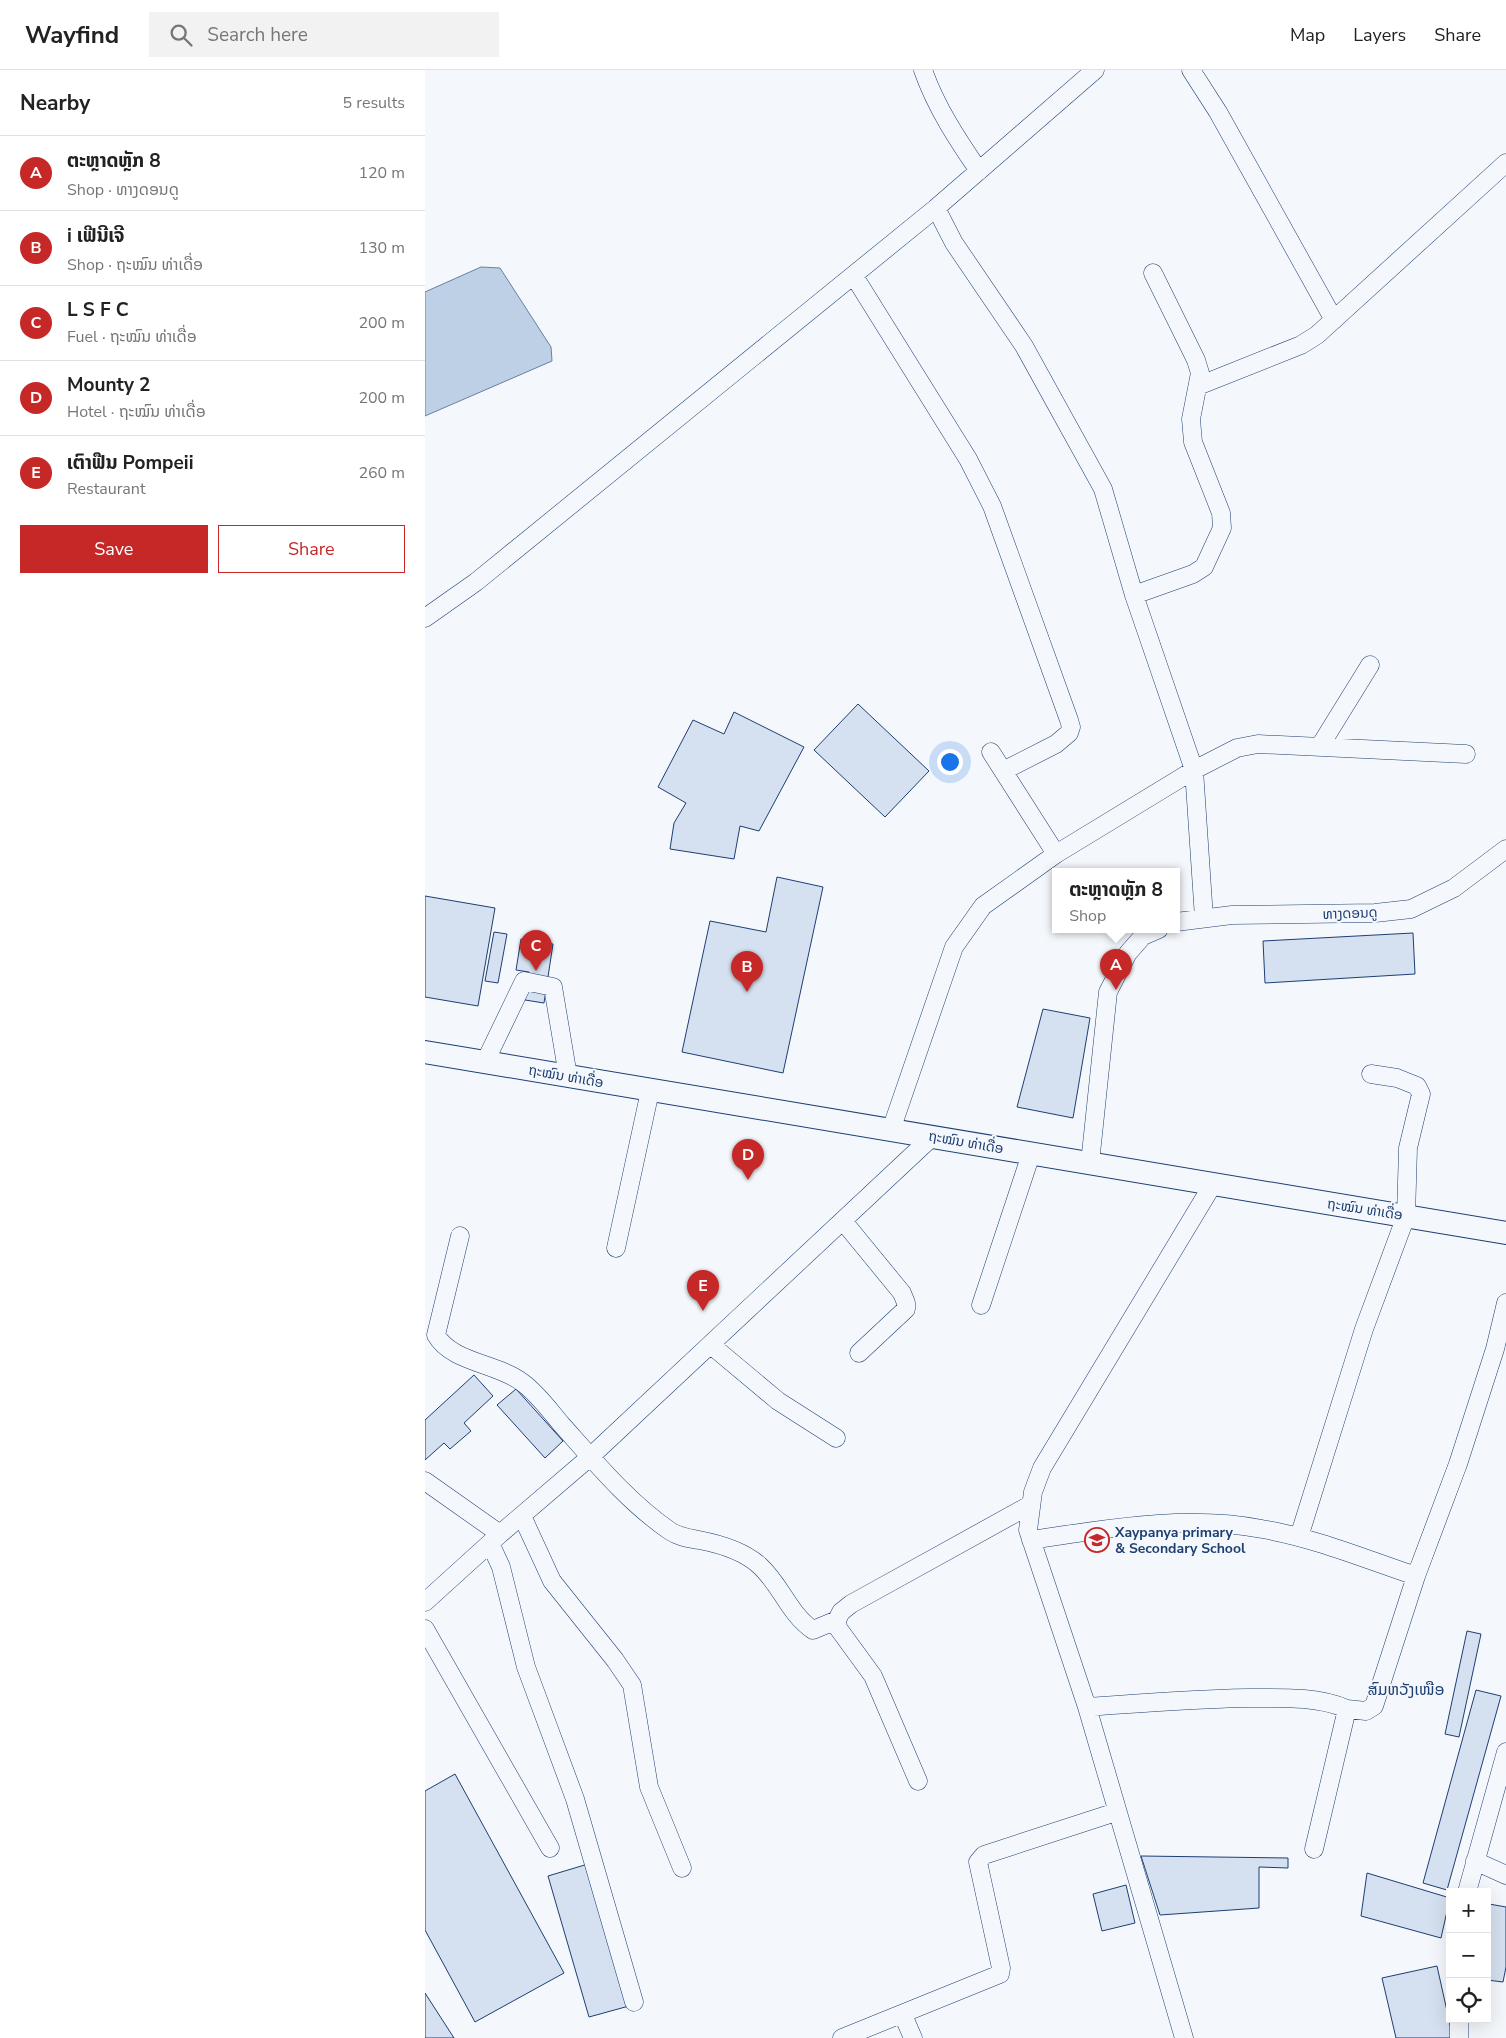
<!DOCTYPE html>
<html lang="en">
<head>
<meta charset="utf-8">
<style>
	body { margin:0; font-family:"Nunito Sans","Noto Sans Lao",sans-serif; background:#f2f2f2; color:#222 }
	.controls { position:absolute; right:15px; bottom:15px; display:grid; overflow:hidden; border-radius:0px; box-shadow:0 5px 20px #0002 }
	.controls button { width:45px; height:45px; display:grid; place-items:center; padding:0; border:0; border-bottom:1px solid #e0e0e0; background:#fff; color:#222; font:25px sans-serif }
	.you { position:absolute; left:524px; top:691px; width:18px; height:18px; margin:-12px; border:4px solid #fff; border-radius:50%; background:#1a73e8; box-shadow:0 0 0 8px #1a73e833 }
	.badge { display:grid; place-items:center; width:32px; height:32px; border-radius:50%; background:#c62828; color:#fff; font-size:16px; font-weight:700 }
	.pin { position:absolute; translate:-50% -41px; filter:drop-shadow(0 1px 2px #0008) }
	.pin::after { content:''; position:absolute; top:26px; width:18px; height:15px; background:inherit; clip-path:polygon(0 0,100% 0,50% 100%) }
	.popup { position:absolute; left:627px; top:798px; width:128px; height:65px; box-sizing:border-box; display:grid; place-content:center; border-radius:0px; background:#fff; filter:drop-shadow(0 1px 4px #0005); font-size:16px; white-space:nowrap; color:#767676 }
	.popup b { font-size:19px; color:#222 }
	.popup::after { content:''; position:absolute; left:50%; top:100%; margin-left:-10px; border:10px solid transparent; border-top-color:#fff }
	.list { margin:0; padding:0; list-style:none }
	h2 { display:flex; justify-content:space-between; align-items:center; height:65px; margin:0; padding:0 20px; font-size:21px }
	h2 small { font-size:16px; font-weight:400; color:#767676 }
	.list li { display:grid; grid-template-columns:32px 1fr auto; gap:15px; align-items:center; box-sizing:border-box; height:75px; padding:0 20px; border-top:1px solid #e0e0e0 }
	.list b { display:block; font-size:19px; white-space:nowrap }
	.list p { margin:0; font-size:16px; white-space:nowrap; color:#767676 }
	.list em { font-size:16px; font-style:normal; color:#767676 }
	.actions { display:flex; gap:10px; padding:15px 20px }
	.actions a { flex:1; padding:11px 0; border:1px solid #c62828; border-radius:0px; text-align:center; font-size:18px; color:#c62828 }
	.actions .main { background:#c62828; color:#fff }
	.icon { flex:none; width:28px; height:28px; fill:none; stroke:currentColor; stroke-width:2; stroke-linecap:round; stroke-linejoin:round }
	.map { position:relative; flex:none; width:1081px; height:1968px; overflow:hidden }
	header { display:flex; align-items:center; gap:30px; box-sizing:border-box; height:70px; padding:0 25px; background:#fff; border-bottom:1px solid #e0e0e0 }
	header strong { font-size:24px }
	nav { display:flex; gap:28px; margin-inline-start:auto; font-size:18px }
	.search { width:350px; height:45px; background:#f2f2f2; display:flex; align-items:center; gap:12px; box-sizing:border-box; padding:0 18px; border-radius:0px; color:#767676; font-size:19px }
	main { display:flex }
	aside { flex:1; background:#fff }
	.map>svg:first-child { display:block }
	.water { fill:#bed0e5; stroke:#687fa3 }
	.building { fill:#d5e0f0; stroke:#1d3f73 }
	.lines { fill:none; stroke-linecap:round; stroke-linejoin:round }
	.minor-casing { stroke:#1d3f73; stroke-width:19 }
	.major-casing { stroke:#1d3f73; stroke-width:24 }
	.minor { stroke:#f4f7fb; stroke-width:18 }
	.major { stroke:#f4f7fb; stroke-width:22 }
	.labels { text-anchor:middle; stroke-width:4; stroke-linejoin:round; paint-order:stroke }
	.street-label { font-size:14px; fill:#1d3f73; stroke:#f4f7fb }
	.poi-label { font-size:14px; font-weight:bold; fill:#1d3f73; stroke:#f4f7fb; text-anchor:start }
	.quarter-label { font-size:16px; fill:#1d3f73; stroke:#f4f7fb }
</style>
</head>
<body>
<header>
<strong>Wayfind</strong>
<div class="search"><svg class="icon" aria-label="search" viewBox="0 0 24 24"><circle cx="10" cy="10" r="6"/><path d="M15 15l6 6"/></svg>Search here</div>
<nav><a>Map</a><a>Layers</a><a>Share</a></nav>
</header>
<main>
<aside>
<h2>Nearby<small>5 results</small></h2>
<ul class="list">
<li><span class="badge">A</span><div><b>ຕະຫຼາດຫຼັກ 8</b><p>Shop · ທາງດອນດູ</p></div><em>120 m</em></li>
<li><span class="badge">B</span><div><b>i ເຟີນີເຈີ</b><p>Shop · ຖະໝົນ ທ່າເດື່ອ</p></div><em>130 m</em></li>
<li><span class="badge">C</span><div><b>L S F C</b><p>Fuel · ຖະໝົນ ທ່າເດື່ອ</p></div><em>200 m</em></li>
<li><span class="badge">D</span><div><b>Mounty 2</b><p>Hotel · ຖະໝົນ ທ່າເດື່ອ</p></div><em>200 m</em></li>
<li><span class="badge">E</span><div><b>ເຕົາຟືນ Pompeii</b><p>Restaurant</p></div><em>260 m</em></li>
</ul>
<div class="actions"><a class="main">Save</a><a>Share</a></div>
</aside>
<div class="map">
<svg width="1081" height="1968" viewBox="0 0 1081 1968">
	<rect width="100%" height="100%" fill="#f4f7fb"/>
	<path class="water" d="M56 197 75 198 126 277 127 291 0 346V222Z"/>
	<path class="building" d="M433 634 504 701 460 747 389 680Z
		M309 642 379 677 334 761 315 756 309 789 245 779 249 753 261 733 233 717 268 650 299 664Z
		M352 807 398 817 358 1003 257 982 285 851 341 862Z
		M0 826 70 838 53 936 0 927Z
		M69 862 82 864 73 913 60 911Z
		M988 863 990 904 840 913 838 871Z
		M96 869 128 874 119 933 100 930 104 902 91 900Z
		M618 939 665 948 648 1048 592 1037Z
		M49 1305 68 1326 39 1353 46 1361 25 1379 19 1373 0 1390V1350Z
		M91 1319 138 1371 120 1388 72 1335Z
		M1042 1561 1056 1564 1034 1667 1020 1664Z
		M1051 1620 1076 1626 1022 1820 998 1813Z
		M30 1704 139 1903 50 1952 0 1860V1721Z
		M716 1786 863 1788V1798L834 1797V1838L735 1845Z
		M163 1794 204 1936 164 1947 123 1806Z
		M942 1803 1025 1828 1016 1868 936 1846Z
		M701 1815 710 1853 677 1861 668 1824Z
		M1064 1834 1081 1837V1897L1078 1912 1062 1910V1847Z
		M1012 1896 1028 1968H971L957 1908Z
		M0 1923 29 1968H0Z"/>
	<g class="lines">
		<defs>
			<path id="minor" d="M498 0C511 37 532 69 554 101
				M670 0 511 138 529 173 599 276 678 419 709 525 769 700 779 848
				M766 0 793 42 909 250
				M429 206 543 389 567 436 644 650 646 657 644 663 631 674 578 701
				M773 316 876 275 892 265 1081 93
				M709 525 768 504 779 497 797 458 796 443 768 372 766 349 775 303 771 290 728 203
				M0 548 51 512 511 138
				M895 676 945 595
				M566 682 631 784
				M751 852 807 845 950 843 986 839 1029 818 1081 779
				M60 992 99 911 128 917 143 1006
				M466 1060 529 877 558 836 631 784 769 700 812 678 833 674 1041 684
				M665 1093 683 922 703 883 718 866 734 859
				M418 1151 477 1223 481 1233V1239L434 1283
				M35 1166 11 1265C27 1293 73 1293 98 1313 113 1324 125 1341 137 1355 170 1392 204 1433 245 1461 254 1467 263 1468 274 1470 295 1474 319 1481 335 1496 356 1515 364 1544 388 1560L412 1550 416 1542 426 1534 605 1435
				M191 1178 225 1021
				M556 1235 606 1084
				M286 1275 353 1331 411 1368
				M0 1411 75 1464
				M97 1446 127 1511 190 1590 207 1615 224 1717 257 1798
				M874 1467 939 1259 981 1146 983 1078 996 1024 992 1016 972 1008 946 1004
				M606 1470C681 1459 761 1444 837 1459 890 1468 940 1489 991 1506
				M65 1473 76 1497 101 1597 150 1729 209 1932
				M0 1532 75 1464 165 1387 508 1066
				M412 1550 413 1558 448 1606 493 1711
				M0 1559 125 1778
				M662 1637C715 1633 769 1629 823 1628 855 1628 892 1626 922 1639
				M889 1779 922 1639 941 1641 949 1636 991 1506 1033 1394 1070 1279 1081 1233
				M1050 1791 1081 1805
				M1042 1822 1081 1682
				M478 1945 488 1968
				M1034 1949V1968
				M417 1968 575 1904 576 1898 553 1792 559 1785 691 1742
				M759 1968 662 1637 603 1460 608 1422 617 1398 788 1114"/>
			<path id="major" d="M0 982 1081 1163"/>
		</defs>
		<use href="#minor" class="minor-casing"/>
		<use href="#major" class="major-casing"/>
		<use href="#minor" class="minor"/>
		<use href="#major" class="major"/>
	</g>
	<defs>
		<symbol id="school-ring" viewBox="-11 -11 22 22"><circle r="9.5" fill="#f4f7fb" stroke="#c62828" stroke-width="1.5"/><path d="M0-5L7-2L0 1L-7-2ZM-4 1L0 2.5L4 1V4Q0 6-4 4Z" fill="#c62828"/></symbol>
	</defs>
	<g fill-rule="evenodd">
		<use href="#school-ring" x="658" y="1456" width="28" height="28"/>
	</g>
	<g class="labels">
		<g class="street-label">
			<text transform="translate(925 843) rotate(-2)" y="5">ທາງດອນດູ</text>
			<text transform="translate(141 1006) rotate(10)" y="5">ຖະໝົນ ທ່າເດື່ອ</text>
			<text transform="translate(541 1072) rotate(10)" y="5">ຖະໝົນ ທ່າເດື່ອ</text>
			<text transform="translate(940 1139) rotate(9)" y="5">ຖະໝົນ ທ່າເດື່ອ</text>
		</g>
		<g class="poi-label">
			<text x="690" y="1467">Xaypanya primary<tspan x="690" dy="16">&amp; Secondary School</tspan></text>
		</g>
		<g class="quarter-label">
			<text x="981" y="1625">ສົມຫວັງເໜືອ</text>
		</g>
	</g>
</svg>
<div class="controls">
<button>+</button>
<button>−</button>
<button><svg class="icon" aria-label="locate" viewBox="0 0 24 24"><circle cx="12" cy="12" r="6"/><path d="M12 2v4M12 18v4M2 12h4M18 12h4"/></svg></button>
</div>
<div class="you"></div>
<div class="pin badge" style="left:691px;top:920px">A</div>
<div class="popup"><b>ຕະຫຼາດຫຼັກ 8</b>Shop</div>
<div class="pin badge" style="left:322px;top:922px">B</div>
<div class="pin badge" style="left:111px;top:901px">C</div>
<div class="pin badge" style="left:323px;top:1110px">D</div>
<div class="pin badge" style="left:278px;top:1241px">E</div>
</div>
</main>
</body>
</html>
